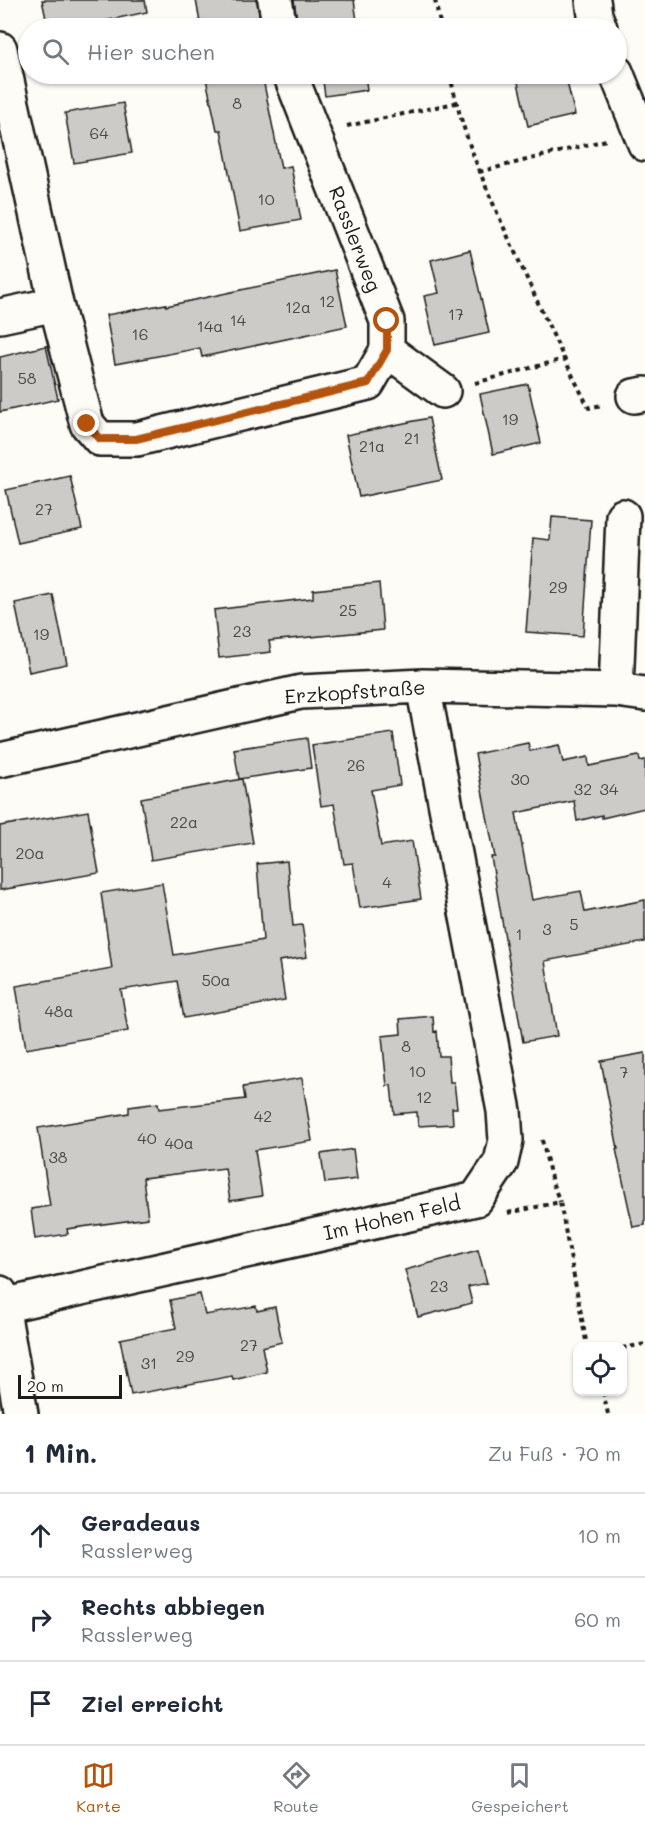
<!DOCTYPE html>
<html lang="de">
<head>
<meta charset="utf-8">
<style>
	body { margin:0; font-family:Mali,sans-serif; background:#f2f2f3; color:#1f2937 }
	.controls { position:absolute; right:18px; bottom:18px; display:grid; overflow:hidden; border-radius:12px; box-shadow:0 2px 4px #0004 }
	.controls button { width:54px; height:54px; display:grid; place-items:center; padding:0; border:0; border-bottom:2px solid #e0e1e3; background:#fff; color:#1f2937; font:30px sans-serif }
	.scale { position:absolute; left:18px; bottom:15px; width:104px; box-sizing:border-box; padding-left:6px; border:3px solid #1c1c1c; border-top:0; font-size:16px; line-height:21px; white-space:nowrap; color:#1c1c1c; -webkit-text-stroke:4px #fdfcf7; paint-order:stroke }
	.stop { position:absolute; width:18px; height:18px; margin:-14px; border:4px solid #b45309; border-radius:50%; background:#fff }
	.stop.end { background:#b45309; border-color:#fff; box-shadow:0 2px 6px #0008 }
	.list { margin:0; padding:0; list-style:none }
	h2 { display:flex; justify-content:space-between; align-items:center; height:78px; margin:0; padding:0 24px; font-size:26px }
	h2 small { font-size:20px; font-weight:400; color:#747a83 }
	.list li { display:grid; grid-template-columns:39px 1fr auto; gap:18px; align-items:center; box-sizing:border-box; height:84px; padding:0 24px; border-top:2px solid #e0e1e3 }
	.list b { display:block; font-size:22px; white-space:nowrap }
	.list p { margin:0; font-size:20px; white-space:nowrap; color:#747a83 }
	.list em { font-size:20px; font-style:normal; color:#747a83 }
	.icon { flex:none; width:33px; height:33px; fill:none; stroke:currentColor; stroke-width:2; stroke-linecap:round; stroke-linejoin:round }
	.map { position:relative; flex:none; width:645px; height:1414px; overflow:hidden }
	.search { position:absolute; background:#fff; box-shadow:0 2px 4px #0004; left:18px; right:18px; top:18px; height:66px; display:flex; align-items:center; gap:15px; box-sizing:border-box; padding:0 21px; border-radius:33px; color:#747a83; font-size:22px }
	.sheet { height:330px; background:#fff }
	nav { display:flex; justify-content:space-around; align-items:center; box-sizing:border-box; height:84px; border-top:2px solid #e0e1e3; background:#fff; font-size:16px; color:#747a83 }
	nav a { display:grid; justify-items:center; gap:3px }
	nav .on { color:#b45309 }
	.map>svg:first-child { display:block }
	.building { fill:#cccbc8; stroke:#1c1c1c; stroke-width:1.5 }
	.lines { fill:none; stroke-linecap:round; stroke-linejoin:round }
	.minor-casing { stroke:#1c1c1c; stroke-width:38 }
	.path { stroke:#1c1c1c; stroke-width:4; stroke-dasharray:4.5 4.5; stroke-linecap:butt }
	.minor { stroke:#fdfcf7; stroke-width:33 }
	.route { stroke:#b45309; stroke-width:8 }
	.labels { text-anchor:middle; stroke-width:5; stroke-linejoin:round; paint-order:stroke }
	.number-label { font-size:16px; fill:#484847 }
	.street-label { font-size:20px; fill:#1c1c1c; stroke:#fdfcf7 }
</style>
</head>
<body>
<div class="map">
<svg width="645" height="1414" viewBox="0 0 645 1414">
	<rect width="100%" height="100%" fill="#fdfcf7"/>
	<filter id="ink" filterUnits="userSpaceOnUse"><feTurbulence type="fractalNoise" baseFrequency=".0167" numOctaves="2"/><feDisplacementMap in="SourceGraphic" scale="12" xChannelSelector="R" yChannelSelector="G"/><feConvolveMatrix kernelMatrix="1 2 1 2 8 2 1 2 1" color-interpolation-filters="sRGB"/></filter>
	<g filter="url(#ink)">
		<path class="building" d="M42 0H145L147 12 71 28H48Z
			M196 0H257L261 28H201Z
			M294 0H354L358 28H298Z
			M205 74H262L281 168 291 166 301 220 240 231 221 130H217Z
			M322 74H365L367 90 325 96Z
			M516 74H565L575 115 528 126Z
			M123 103 132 153 74 163 65 113Z
			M470 250 489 333 435 345 424 296 439 293 431 260Z
			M335 270 347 326 202 357 200 348 115 364 106 315 166 304V306Z
			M46 346 58 399 0 412V357Z
			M528 384 541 443 493 454 480 394Z
			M429 418 442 480 359 497 346 435Z
			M70 476 82 529 18 543 6 490Z
			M552 517 591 520 583 636 526 632 533 538 550 540Z
			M379 583 383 630 269 641 271 652 219 658 214 610 313 598V590Z
			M53 595 67 664 29 672 15 603Z
			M393 733 400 785 371 790 381 846 412 841 421 899 360 908 353 863 344 864 334 804 321 806 312 745Z
			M307 738 311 768 239 779 234 749Z
			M528 743 530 751 559 745 563 762 588 757 589 766 639 756 640 761 645 760V808L602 818V815L577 821 574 801 516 813 532 900 581 891 585 912 645 900V942L545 961 557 1036 523 1042 491 857H495L475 754Z
			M242 779 253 843 151 860 141 798Z
			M88 811 99 873 0 890V826Z
			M287 861 293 926 302 925 307 957 279 961 285 1000 184 1018 177 981 121 990 128 1031 26 1049 16 986 112 969 101 893 162 883 174 955 263 940 257 864Z
			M433 1016 434 1032 437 1031 439 1056H448L450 1082H454L457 1108H452L453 1124 418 1126 417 1112 394 1114 391 1085 387 1086 382 1036 401 1034 400 1019Z
			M645 1053V1225L633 1227 616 1149H618L601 1061Z
			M302 1078 312 1141 255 1150 262 1196 230 1201 225 1168 143 1178 148 1218 67 1229 68 1234 35 1239 31 1209 50 1206 38 1128 129 1113V1107L158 1103 159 1109 245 1099 243 1087Z
			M353 1149 357 1179 325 1183 321 1154Z
			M478 1250 487 1283 468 1287 472 1303 418 1317 405 1270Z
			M200 1294 205 1315 256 1306 257 1311 275 1307 282 1342 262 1347 267 1372 233 1380 232 1376 131 1395 120 1339 176 1328 170 1300Z"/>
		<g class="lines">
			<defs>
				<path id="minor" d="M275 0 280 28
					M593 0 595 15 600 28
					M0 49 56 304 0 316
					M616 72 645 144
					M56 304 87 424 100 439H137L368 383 387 350V321L290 74
					M387 350 443 391
					M634 396 645 394
					M616 690 623 516
					M0 760 301 692 423 686 616 690 645 694
					M0 1293 21 1414
					M2 1306 476 1199 501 1162 506 1140 504 1111 423 686"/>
			</defs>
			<use href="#minor" class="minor-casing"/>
			<path class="path" d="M435 0 441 28
				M450 74C462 136 488 193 514 250 538 303 562 356 589 408L602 405
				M347 126 455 103
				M479 172 606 140
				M475 383 564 359
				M542 1140 552 1182 560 1202
				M508 1213 560 1202 587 1346
				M622 1348 645 1344
				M603 1392 608 1414"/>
			<use href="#minor" class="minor"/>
		</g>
	</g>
	<g class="lines" filter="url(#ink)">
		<path class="route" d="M87 424 100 439H136L368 383 387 350V321"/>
	</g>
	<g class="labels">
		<g class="number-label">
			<text x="237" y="109">8</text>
			<text x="99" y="139">64</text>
			<text x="266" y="205">10</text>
			<text x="327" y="307">12</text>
			<text x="298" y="313">12a</text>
			<text x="456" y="320">17</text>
			<text x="238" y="326">14</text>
			<text x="210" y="332">14a</text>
			<text x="140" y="340">16</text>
			<text x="27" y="384">58</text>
			<text x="510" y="425">19</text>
			<text x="412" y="444">21</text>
			<text x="372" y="452">21a</text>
			<text x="44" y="515">27</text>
			<text x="558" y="593">29</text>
			<text x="348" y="616">25</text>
			<text x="242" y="637">23</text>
			<text x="41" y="640">19</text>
			<text x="356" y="771">26</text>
			<text x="520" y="785">30</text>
			<text x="583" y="795">32</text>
			<text x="609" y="795">34</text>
			<text x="184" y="828">22a</text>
			<text x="30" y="859">20a</text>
			<text x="387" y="888">4</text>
			<text x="574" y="930">5</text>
			<text x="547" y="935">3</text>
			<text x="519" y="940">1</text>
			<text x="216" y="986">50a</text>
			<text x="59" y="1017">48a</text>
			<text x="406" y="1052">8</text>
			<text x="417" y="1077">10</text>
			<text x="624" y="1078">7</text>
			<text x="424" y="1103">12</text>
			<text x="263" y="1122">42</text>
			<text x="147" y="1144">40</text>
			<text x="179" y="1149">40a</text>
			<text x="58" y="1163">38</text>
			<text x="439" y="1292">23</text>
			<text x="249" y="1351">27</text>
			<text x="185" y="1362">29</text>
			<text x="149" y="1369">31</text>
		</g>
		<g class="street-label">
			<text transform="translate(355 239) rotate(69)" y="7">Rasslerweg</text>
			<text transform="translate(355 692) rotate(-4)" y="7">Erzkopfstraße</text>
			<text transform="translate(392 1218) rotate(-13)" y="7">Im Hohen Feld</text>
		</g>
	</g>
</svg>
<div class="controls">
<button><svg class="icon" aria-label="locate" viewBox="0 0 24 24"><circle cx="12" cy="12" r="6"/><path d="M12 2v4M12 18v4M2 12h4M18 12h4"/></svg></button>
</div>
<div class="scale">20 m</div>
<div class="stop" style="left:387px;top:321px"></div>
<div class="stop end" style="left:87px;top:424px"></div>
<div class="search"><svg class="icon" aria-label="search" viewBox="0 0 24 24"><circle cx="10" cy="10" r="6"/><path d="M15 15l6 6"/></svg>Hier suchen</div>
</div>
<section class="sheet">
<h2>1 Min.<small>Zu Fuß · 70 m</small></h2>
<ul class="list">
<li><svg class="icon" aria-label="ahead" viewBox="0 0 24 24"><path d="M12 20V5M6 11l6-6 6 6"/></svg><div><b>Geradeaus</b><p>Rasslerweg</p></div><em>10 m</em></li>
<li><svg class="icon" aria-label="right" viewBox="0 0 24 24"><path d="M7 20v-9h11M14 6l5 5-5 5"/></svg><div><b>Rechts abbiegen</b><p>Rasslerweg</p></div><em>60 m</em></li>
<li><svg class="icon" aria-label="arrive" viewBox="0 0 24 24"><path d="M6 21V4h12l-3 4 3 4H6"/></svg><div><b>Ziel erreicht</b></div></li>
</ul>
</section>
<nav>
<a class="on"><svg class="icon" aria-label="map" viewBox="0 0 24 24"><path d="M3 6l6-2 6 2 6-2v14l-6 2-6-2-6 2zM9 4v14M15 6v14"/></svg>Karte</a>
<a><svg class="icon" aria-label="directions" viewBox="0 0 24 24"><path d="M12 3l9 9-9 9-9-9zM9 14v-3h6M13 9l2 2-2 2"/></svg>Route</a>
<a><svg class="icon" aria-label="saved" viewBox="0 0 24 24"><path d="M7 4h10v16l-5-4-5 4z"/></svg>Gespeichert</a>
</nav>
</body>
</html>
